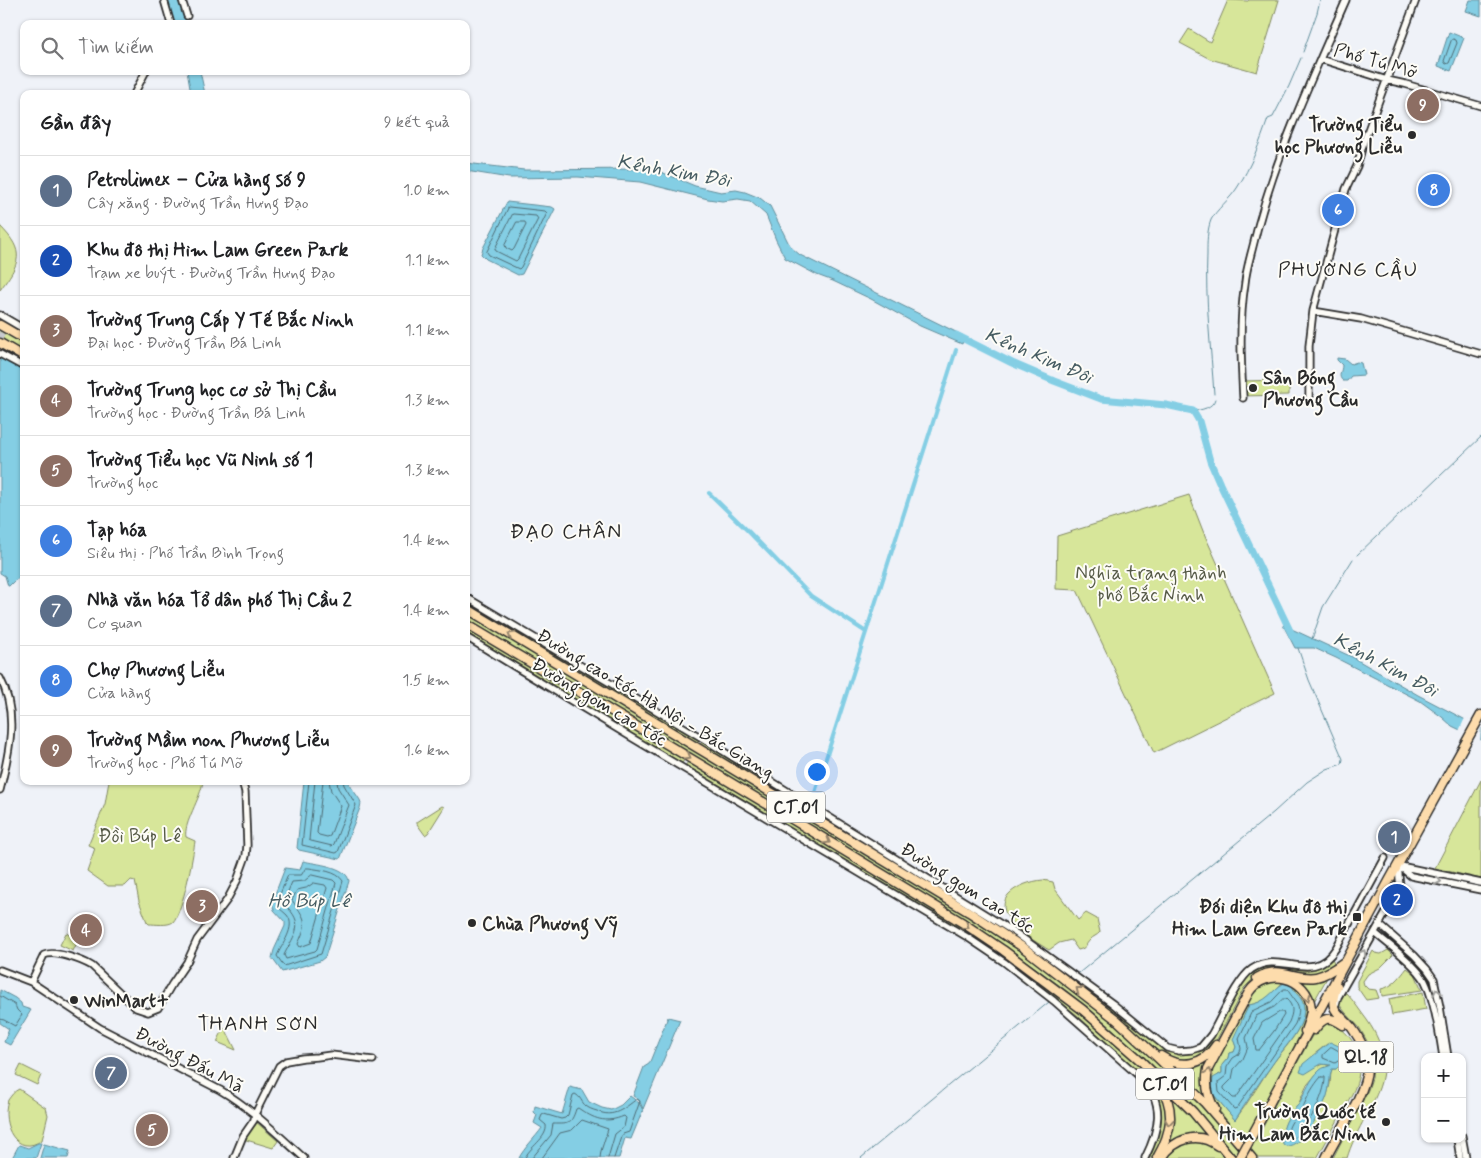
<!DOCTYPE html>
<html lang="vi">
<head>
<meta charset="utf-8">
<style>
	body { margin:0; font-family:Mynerve,sans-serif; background:#f6f6f6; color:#202124 }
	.controls { position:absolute; right:15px; bottom:15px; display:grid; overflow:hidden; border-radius:10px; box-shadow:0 1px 4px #0004 }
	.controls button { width:45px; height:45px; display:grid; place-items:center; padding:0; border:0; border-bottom:1px solid #e0e0e0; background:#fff; color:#202124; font:25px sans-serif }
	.you { position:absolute; left:816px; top:771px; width:18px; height:18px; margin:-12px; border:4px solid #fff; border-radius:50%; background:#1a73e8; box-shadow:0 0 0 8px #1a73e833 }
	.badge { display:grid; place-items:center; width:32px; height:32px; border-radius:50%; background:#2b2b2b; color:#fff; font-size:16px; font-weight:700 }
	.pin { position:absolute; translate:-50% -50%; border:2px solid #fff; box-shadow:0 1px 5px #0006 }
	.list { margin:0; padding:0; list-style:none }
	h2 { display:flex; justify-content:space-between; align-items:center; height:65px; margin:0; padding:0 20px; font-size:21px }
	h2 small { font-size:16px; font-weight:400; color:#757577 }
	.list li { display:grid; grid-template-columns:32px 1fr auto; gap:15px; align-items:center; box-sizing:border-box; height:70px; padding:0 20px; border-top:1px solid #e0e0e0 }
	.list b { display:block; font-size:19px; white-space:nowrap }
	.list p { margin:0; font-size:16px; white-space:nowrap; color:#757577 }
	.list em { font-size:16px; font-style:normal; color:#757577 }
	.icon { flex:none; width:28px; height:28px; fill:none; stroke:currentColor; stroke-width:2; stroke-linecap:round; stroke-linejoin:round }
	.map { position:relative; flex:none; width:1481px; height:1158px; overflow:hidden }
	.search { position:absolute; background:#fff; box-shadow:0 1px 4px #0004; left:20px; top:20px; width:450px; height:55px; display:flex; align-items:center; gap:12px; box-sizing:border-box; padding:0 18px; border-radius:10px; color:#757577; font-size:19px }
	.panel { position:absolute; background:#fff; box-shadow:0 1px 4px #0004; left:20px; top:90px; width:450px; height:695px; border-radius:10px }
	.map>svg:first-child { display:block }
	.green { fill:#d7e69a; stroke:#818862; fill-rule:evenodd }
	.water { fill:#84cee4; stroke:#608d9a }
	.pier { fill:#eff2f8 }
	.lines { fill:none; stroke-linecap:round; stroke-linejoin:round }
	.shore { stroke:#4f6c75; stroke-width:1 }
	.stream { stroke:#608d9a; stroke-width:1 }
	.canal { stroke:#84cee4; stroke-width:4 }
	.river { stroke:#84cee4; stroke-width:7 }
	.secondary-tunnel { stroke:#c8cacf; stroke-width:5.5; stroke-dasharray:5.5 3; stroke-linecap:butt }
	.secondary-casing { stroke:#2b2b2b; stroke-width:9 }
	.highway-casing { stroke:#2b2b2b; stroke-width:11 }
	.secondary { stroke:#fdfcf7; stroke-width:5.5 }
	.highway { stroke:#fddcac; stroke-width:8 }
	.highway-bridge-casing { stroke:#2b2b2b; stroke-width:11; stroke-linecap:butt }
	.highway-bridge { stroke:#fddcac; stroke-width:8 }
	.oneway { stroke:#94846c }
	.oneway2 { stroke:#9e9e9b }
	.poi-dot { fill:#2b2b2b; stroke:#fdfcf7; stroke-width:2 }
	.labels { text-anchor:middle; stroke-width:4; stroke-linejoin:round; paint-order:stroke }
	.shield { fill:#fdfcf7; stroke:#6a6a68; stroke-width:1 }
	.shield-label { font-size:18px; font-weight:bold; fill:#2b2b2b }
	.street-label { font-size:19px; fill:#2b2b2b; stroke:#fdfcf7 }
	.poi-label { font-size:19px; font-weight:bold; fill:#2b2b2b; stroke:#fdfcf7; text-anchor:end }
	.park-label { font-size:19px; fill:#565a47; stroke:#fdfcf7 }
	.water-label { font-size:20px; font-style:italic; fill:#465c62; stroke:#fdfcf7 }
	.quarter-label { font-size:21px; letter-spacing:1px; fill:#2b2b2b; stroke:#fdfcf7 }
</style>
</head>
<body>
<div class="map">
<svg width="1481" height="1158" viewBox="0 0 1481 1158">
	<rect width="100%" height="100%" fill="#eff2f8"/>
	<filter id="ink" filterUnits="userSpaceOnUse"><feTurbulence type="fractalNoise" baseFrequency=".02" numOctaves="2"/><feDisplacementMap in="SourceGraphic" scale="10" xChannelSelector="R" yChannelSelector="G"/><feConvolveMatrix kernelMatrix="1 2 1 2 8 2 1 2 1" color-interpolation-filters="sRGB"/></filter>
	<g filter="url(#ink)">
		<path class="green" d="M1228 0 1248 1 1249 0H1279L1257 72 1210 59 1180 43 1189 29 1210 42Z
			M0 226C26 252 20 263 0 290Z
			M0 330 24 344V352L0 337Z
			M1289 380V395L1241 396V381Z
			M1189 495 1203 531 1275 693 1154 753 1077 590 1056 589 1057 536Z
			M466 600 700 740H699L697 744 466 605Z
			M466 612 989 929 1045 968 1089 1002 1136 1043 1211 1116 1245 1158H1238C1191 1103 1140 1051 1085 1005 1052 979 1018 955 983 932L466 619Z
			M466 627 685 759 682 763H679L466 634Z
			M702 742 707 744 816 814 982 914 1023 941 1111 1005 1161 1048C1180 1058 1197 1055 1211 1041L1243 983C1259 963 1273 966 1296 969 1301 970 1306 971 1311 970 1319 969 1326 964 1332 959L1334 962 1331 967 1323 973 1255 977 1244 988 1217 1039 1204 1055 1187 1062 1163 1055 1117 1015 1034 952 699 746Z
			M690 761 946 916 1011 958 1085 1015 1141 1066 1157 1086 1166 1102 1167 1126 1155 1158H1147L1156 1139 1159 1129V1106L1143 1077 1077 1015 1005 960 950 923 689 770 685 766 688 762Z
			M1481 780V879L1435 868Z
			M109 781H203C201 798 183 824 186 837L195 841C193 857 183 911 173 922 168 926 155 924 149 924L147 922 139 901 135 881 131 880 125 886H108L87 871 95 848 88 845 105 804Z
			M442 806 444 807 443 809 428 833 425 835 417 824V822Z
			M1043 880 1053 882 1055 889 1078 920 1086 913 1097 919 1100 932C1097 936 1093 936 1090 940 1085 945 1087 948 1078 950L1071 940 1059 943 1049 950C1033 940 991 917 1008 895 1016 886 1031 881 1043 880Z
			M66 933 79 939 73 951 60 945Z
			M1388 950 1393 955 1380 968 1368 974 1363 981 1364 985 1368 989 1376 990 1379 998 1366 1000 1357 987V981L1373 951 1375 953 1381 954Z
			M1407 968 1415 974 1422 990 1382 996 1381 989C1393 987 1400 977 1407 968Z
			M1288 976H1328L1312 1005Z
			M1283 979 1301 990 1308 1006 1305 1024 1274 1089 1245 1144 1214 1104 1208 1085 1213 1063 1249 996 1262 983ZM1282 983C1292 988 1304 995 1304 1008 1304 1014 1302 1022 1299 1027 1293 1040 1283 1050 1274 1062 1261 1080 1249 1102 1235 1120L1214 1095 1218 1075 1222 1073V1065L1228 1058 1229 1053 1234 1052 1236 1047 1234 1041 1249 1005C1264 1003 1272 994 1282 983Z
			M1423 992 1426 1009 1392 1015 1389 999Z
			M1346 993C1354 1001 1360 1011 1367 1020 1407 1077 1363 1106 1347 1158H1333L1368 1090 1372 1078 1373 1067V1060L1367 1041 1359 1027 1345 1012 1339 1004 1341 997Z
			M1330 1021C1353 1034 1365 1055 1357 1082 1354 1092 1348 1101 1343 1110 1335 1126 1326 1142 1317 1158H1257L1250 1151 1309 1041 1317 1028ZM1327 1044 1341 1047 1349 1046 1353 1057 1341 1064 1336 1069H1332C1330 1074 1331 1079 1330 1084 1325 1107 1313 1126 1297 1142H1282L1283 1131 1286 1122 1291 1113 1298 1105 1307 1085 1320 1070 1330 1066 1324 1064 1319 1066 1312 1056Z
			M224 1028 226 1030 236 1050 217 1042Z
			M1212 1053 1208 1066V1102L1190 1083 1167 1063 1174 1065Z
			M21 1065 41 1075 37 1085 16 1075Z
			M1164 1086 1215 1140 1196 1135 1161 1158 1171 1129Z
			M19 1089 46 1108 48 1115 42 1140C17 1158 0 1125 8 1100 11 1096 14 1091 19 1089Z
			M255 1121 278 1141 273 1148 243 1139Z
			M1204 1140 1216 1148 1224 1158H1164L1176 1144Z"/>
		<path class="water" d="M167 0H180L187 24H174Z
			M1470 0H1481V16L1466 11Z
			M1449 32 1464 38 1451 71 1438 66Z
			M187 71H200L205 94H191Z
			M466 163 524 170 640 169 661 172 695 186 721 192 736 190 745 192 760 198 770 206 788 242 792 248 800 255 964 336 962 344 920 326 871 299 833 281 817 275 785 258 776 240 766 215 750 201 738 199 722 201 708 199 640 182 578 177 509 178 466 171Z
			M507 202 552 207 555 209 522 274 518 275 486 259 481 254 483 248Z
			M0 357 24 370V575L14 581 9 586H8L5 576 0 573Z
			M1337 358 1345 359 1351 364 1357 362 1361 363 1364 375 1351 376 1347 381H1343C1337 376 1342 372 1342 365L1337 360Z
			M1283 625 1352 657 1418 695 1481 728V740L1452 726 1442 717 1420 701 1336 658 1314 648H1295Z
			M304 781H347L360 800 361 803 360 808 342 854 340 859 299 850 297 848Z
			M303 861C315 864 347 866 349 881L325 957 320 961 282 972 272 958 274 950 285 926V922L274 910 272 902 285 868 300 870Z
			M1284 983 1292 985C1294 994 1304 998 1304 1008 1304 1029 1285 1046 1274 1062 1260 1081 1248 1100 1235 1120L1214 1095 1212 1089 1213 1078 1222 1073V1065L1228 1058 1229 1053 1234 1052 1236 1047 1233 1039 1249 1005C1267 1002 1270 992 1284 983Z
			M0 990 15 998 21 1003 22 1007 31 1010 10 1045 4 1042 9 1029 0 1023Z
			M668 1017 680 1020 643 1109 639 1100 633 1096 644 1067 649 1064Z
			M1330 1042 1341 1047 1349 1046 1353 1057V1062L1349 1060 1341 1064 1336 1069H1332C1329 1077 1330 1087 1327 1096 1322 1110 1303 1147 1286 1146L1283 1144C1281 1134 1284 1123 1290 1115 1293 1110 1297 1107 1300 1102 1306 1091 1310 1079 1320 1070 1323 1067 1328 1067 1331 1065L1321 1064 1305 1074 1300 1072 1303 1064Z
			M570 1087 582 1090 589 1102 602 1108 611 1110 621 1105 630 1096 639 1103 643 1110 631 1139 625 1138 619 1158H519C524 1148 535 1138 542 1128L534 1123 537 1115 534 1112 535 1106 562 1114Z
			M38 1143H41L36 1158H12L19 1145 28 1148Z
			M44 1144 70 1151 68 1158H40Z"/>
		<path class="pier" d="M1465 718 1481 727 1480 742 1459 731Z"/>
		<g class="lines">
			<path class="shore" d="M1453 39 1456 40 1457 43 1449 63 1446 64 1444 61 1451 41Z
				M509 207 545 211 547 213 521 267 519 269 489 255 487 252Z
				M513 214 536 216 538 219 518 259 516 261 496 251 495 249Z
				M517 222H525L526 225 514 249 512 251 506 248 505 245Z
				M309 781 302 845 336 853 338 852 356 805 344 785 343 781
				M315 781 309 840 311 841 332 846 334 844 349 805 338 788 337 781
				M323 781 317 833 319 835 327 837 330 836 341 806 331 791 329 781
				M306 868H309C320 870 337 871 343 881L321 954 284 966 277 956C281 945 297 927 287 915 284 912 281 910 278 907V899L288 875H301Z
				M312 875 333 880 336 883 317 949 315 951 286 959 284 955C295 933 306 924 284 904V901L292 882 304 881Z
				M314 883 325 885 327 888 311 943 300 947 298 944C309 920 305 919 292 900L297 890 306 888Z
				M1284 989H1287C1297 1005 1303 1004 1295 1024L1237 1108 1234 1109 1219 1092 1218 1082 1226 1076 1227 1067 1233 1058 1238 1055 1241 1049 1239 1038 1252 1011 1271 1002Z
				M0 996 15 1005 17 1010 22 1015 15 1026 4 1020 0 1019
				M1283 999H1286C1294 1006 1293 1012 1289 1022L1236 1098H1233L1224 1089V1087L1232 1079 1234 1069 1243 1059 1246 1052 1248 1047 1246 1038 1256 1016 1274 1007Z
				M1280 1012H1283L1284 1015 1274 1031 1259 1050H1256L1254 1039 1262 1023Z
				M1332 1047 1339 1051 1345 1052 1346 1056 1335 1063 1323 1058V1055Z
				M1321 1077H1325C1326 1094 1305 1136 1289 1140 1284 1125 1298 1116 1304 1105 1309 1094 1313 1086 1321 1077Z
				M525 1158C529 1147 548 1138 546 1125L540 1120 542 1115 544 1114 561 1119 565 1118 568 1115 573 1095 575 1094C581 1097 581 1102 586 1106 588 1108 593 1110 597 1111 614 1119 624 1108 637 1099L640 1101 629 1132 623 1134 621 1137 614 1158
				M532 1158 551 1135 553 1124C568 1124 571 1125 576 1109L578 1108C594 1119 605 1124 624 1116L626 1118 624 1127 615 1134 608 1158
				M542 1158 560 1133 572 1130 582 1120 608 1129 601 1151 600 1158"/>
			<path class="stream" d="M1303 52 1317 13 1320 0
				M1214 394C1211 348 1205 301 1207 254 1207 243 1207 230 1211 220 1215 211 1231 198 1237 188 1251 167 1260 142 1268 119L1273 117 1274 115 1289 86 1301 58
				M1193 411C1201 410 1213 408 1215 399
				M1357 555 1481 437
				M1312 639 1323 607 1353 559
				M1079 973 1274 812 1307 782 1327 769 1342 764 1343 759 1309 680 1298 648
				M861 1158 1049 1002"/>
			<path class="canal" d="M709 493 749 532 811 596 866 632
				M812 802 956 350"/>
			<path class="river" d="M956 335 1012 363 1054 381 1101 399 1166 405 1193 411 1199 421 1210 461 1220 484 1293 637"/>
			<path class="secondary-tunnel" d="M0 338 6 328"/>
			<defs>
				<path id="secondary" d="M164 0 171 24
					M182 0 187 16
					M1320 59 1387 80 1405 84 1481 106
					M134 94 146 71
					M1313 311 1361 319 1481 354
					M0 315 24 329
					M0 354 24 367
					M1243 398C1241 360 1239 321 1245 283 1246 271 1250 258 1253 246 1273 161 1311 80 1346 0
					M1309 398V346L1313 311 1340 211 1346 189 1357 166 1364 141 1416 0
					M466 597 702 738 1017 934 1113 1004 1167 1048 1179 1051 1192 1050 1201 1047 1211 1035C1221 1018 1237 979 1252 969 1281 949 1312 986 1336 948L1385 858
					M466 637 629 736 967 937 1004 962 1054 1001 1141 1078C1166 1103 1159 1130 1145 1158
					M0 678C19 713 9 754 0 790
					M1398 865 1411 876 1481 890
					M1400 866 1481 883
					M1380 925 1414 955 1427 969 1434 979 1440 1007 1448 1057
					M1375 933C1390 946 1409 959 1421 975 1433 989 1440 1037 1443 1057
					M0 970 31 982 100 1028 220 1090C251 1108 277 1134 304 1158
					M31 982 44 955C55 950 82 960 92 966L136 1008 148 1012 158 1008 172 984 187 962 197 940 227 900 237 881 246 856 247 845 245 792 242 781
					M1336 1004 1338 997 1400 888 1398 865
					M1462 1136 1466 1158
					M1457 1139 1460 1158
					M234 1158 243 1136 254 1120 255 1114 279 1066 286 1061 303 1058 317 1057 331 1055 373 1060"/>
				<path id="highway" d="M0 325 24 339
					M0 343 24 357
					M466 608 969 912 1024 948 1117 1020 1158 1058 1204 1102 1252 1158
					M466 624 805 827 963 923 1003 950 1083 1010 1141 1061 1193 1112 1231 1158
					M1257 978C1281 964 1294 981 1316 977 1326 975 1336 968 1344 962
					M1314 1030C1324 1017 1329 1015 1343 1025
					M1161 1056C1181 1069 1203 1066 1216 1045
					M1269 1104 1389 881 1481 715
					M1215 1109C1207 1096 1205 1084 1208 1069L1249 992C1266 967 1308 976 1311 1008 1311 1015 1308 1023 1305 1031
					M1157 1158C1172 1132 1176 1109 1159 1083
					M1162 1158C1175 1138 1198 1131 1218 1146
					M1326 1158C1337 1135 1367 1092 1367 1068 1367 1053 1361 1040 1352 1028 1339 1012 1327 1012 1337 986"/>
			</defs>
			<use href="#secondary" class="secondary-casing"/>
			<use href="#highway" class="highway-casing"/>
			<use href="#secondary" class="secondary"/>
			<use href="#highway" class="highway"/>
			<defs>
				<path id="highway-bridge" d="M1240 1158 1269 1104"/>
			</defs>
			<use href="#highway-bridge" class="highway-bridge-casing"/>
			<use href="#highway-bridge" class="highway-bridge"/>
		</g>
		<defs><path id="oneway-chevron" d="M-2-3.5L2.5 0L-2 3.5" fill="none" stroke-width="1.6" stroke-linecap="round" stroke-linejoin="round" transform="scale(1.25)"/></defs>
		<g class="oneway">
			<use href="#oneway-chevron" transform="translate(511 635) rotate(-149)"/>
			<use href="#oneway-chevron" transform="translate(688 757) rotate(31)"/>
			<use href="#oneway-chevron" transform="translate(827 841) rotate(31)"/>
			<use href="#oneway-chevron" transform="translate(966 926) rotate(33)"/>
			<use href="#oneway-chevron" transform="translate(1079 990) rotate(-142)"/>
			<use href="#oneway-chevron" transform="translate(1307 998) rotate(67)"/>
			<use href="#oneway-chevron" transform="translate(1209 1072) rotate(-75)"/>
			<use href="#oneway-chevron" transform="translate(1169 1122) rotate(95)"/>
		</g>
		<g class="oneway2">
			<use href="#oneway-chevron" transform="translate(1438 881) rotate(11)"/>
			<use href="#oneway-chevron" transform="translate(1363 953) rotate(-60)"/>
			<use href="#oneway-chevron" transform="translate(1437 992) rotate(-102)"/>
		</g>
	</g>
	<g class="poi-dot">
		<circle cx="1412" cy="135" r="5"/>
		<circle cx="1253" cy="388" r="5"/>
		<rect x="1352" y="912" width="10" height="10" rx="2.5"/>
		<circle cx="472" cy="923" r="5"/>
		<circle cx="74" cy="1000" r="5"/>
		<circle cx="1386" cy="1122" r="5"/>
	</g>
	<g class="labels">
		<g class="shield">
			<rect x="767" y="791.5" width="58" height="31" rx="4"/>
			<rect x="1338.5" y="1041.5" width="55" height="31" rx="4"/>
			<rect x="1136" y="1068.5" width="58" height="31" rx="4"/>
		</g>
		<g class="shield-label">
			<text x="796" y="813">CT.01</text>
			<text x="1366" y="1063">QL.18</text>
			<text x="1165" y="1090">CT.01</text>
		</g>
		<g class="street-label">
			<text transform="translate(1376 60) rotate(16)" y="7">Phố Tú Mỡ</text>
			<text transform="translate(600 701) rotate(31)" y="7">Đường gom cao tốc</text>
			<text transform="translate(656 703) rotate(31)" y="7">Đường cao tốc Hà Nội - Bắc Giang</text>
			<text transform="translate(968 887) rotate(32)" y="7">Đường gom cao tốc</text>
			<text transform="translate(190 1059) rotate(28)" y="7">Đường Đấu Mã</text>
		</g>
		<g class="poi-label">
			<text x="1402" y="131">Trường Tiểu<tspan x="1402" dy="22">học Phương Liễu</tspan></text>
			<text x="1263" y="384" text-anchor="start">Sân Bóng<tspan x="1263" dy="22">Phương Cầu</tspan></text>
			<text x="1347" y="913">Đối diện Khu đô thị<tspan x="1347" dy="22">Him Lam Green Park</tspan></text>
			<text x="482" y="930" text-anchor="start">Chùa Phương Vỹ</text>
			<text x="84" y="1007" text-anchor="start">WinMart+</text>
			<text x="1376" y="1118">Trường Quốc tế<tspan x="1376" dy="22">Him Lam Bắc Ninh</tspan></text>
		</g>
		<g class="park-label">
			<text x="1151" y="579">Nghĩa trang thành<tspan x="1151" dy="22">phố Bắc Ninh</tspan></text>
			<text x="140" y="842">Đồi Búp Lê</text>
		</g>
		<g class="water-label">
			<text transform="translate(674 170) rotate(10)" y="7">Kênh Kim Đôi</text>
			<text transform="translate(1039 355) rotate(23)" y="7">Kênh Kim Đôi</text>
			<text transform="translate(1386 664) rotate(28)" y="7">Kênh Kim Đôi</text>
			<text x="309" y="907">Hồ Búp Lê</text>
		</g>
		<g class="quarter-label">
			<text x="1348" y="276">PHƯƠNG CẦU</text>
			<text x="566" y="538">ĐẠO CHÂN</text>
			<text x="258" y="1030">THANH SƠN</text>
		</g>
	</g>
</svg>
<div class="controls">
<button>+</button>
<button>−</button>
</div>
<div class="you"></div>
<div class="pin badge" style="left:1394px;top:837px;background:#5c6f8a">1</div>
<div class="pin badge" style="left:1397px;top:900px;background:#1a4fb4">2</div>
<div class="pin badge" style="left:202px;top:906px;background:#8d6e63">3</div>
<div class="pin badge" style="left:86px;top:930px;background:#8d6e63">4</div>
<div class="pin badge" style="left:152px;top:1130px;background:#8d6e63">5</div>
<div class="pin badge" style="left:1338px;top:210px;background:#3f7fe0">6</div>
<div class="pin badge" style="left:111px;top:1073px;background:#5c6f8a">7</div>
<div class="pin badge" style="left:1434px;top:190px;background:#3f7fe0">8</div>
<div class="pin badge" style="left:1423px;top:105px;background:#8d6e63">9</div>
<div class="search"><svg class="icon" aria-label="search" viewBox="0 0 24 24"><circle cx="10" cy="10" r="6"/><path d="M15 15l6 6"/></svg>Tìm kiếm</div>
<section class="panel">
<h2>Gần đây<small>9 kết quả</small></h2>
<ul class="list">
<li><span class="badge" style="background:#5c6f8a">1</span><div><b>Petrolimex – Cửa hàng số 9</b><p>Cây xăng · Đường Trần Hưng Đạo</p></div><em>1.0 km</em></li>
<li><span class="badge" style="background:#1a4fb4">2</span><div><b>Khu đô thị Him Lam Green Park</b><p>Trạm xe buýt · Đường Trần Hưng Đạo</p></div><em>1.1 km</em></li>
<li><span class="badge" style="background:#8d6e63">3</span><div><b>Trường Trung Cấp Y Tế Bắc Ninh</b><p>Đại học · Đường Trần Bá Linh</p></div><em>1.1 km</em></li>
<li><span class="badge" style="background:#8d6e63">4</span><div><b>Trường Trung học cơ sở Thị Cầu</b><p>Trường học · Đường Trần Bá Linh</p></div><em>1.3 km</em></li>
<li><span class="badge" style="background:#8d6e63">5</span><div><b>Trường Tiểu học Vũ Ninh số 1</b><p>Trường học</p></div><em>1.3 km</em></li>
<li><span class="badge" style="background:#3f7fe0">6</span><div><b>Tạp hóa</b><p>Siêu thị · Phố Trần Bình Trọng</p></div><em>1.4 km</em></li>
<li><span class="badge" style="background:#5c6f8a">7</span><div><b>Nhà văn hóa Tổ dân phố Thị Cầu 2</b><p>Cơ quan</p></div><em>1.4 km</em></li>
<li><span class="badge" style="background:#3f7fe0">8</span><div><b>Chợ Phương Liễu</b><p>Cửa hàng</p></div><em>1.5 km</em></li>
<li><span class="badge" style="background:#8d6e63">9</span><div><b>Trường Mầm non Phương Liễu</b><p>Trường học · Phố Tú Mỡ</p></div><em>1.6 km</em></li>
</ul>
</section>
</div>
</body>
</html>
